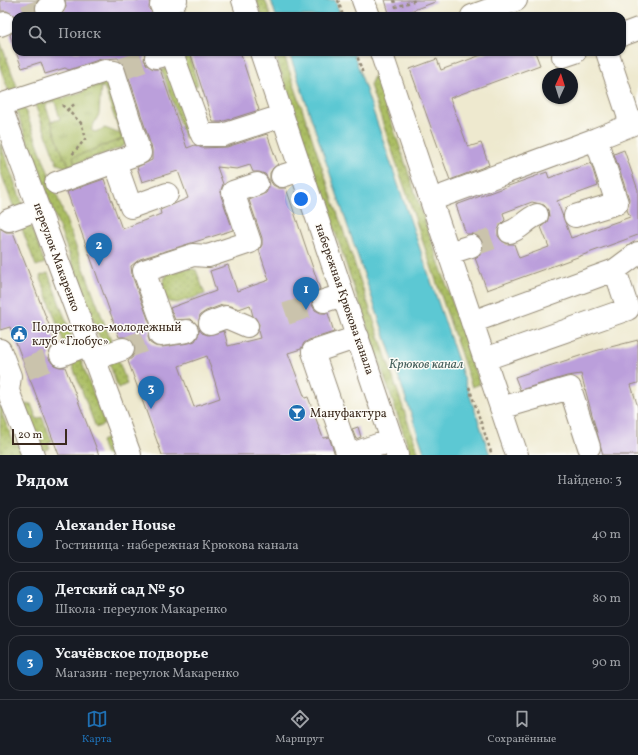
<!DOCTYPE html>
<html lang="ru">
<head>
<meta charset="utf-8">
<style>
	body { margin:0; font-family:Vollkorn,serif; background:#242831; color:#f1f3f6 }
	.compass { position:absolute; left:542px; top:68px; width:36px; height:36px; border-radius:50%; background:#171b24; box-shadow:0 1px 3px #0004; rotate:4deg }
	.scale { position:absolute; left:12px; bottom:10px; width:55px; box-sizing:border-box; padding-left:4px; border:2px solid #3b2a1e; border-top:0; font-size:11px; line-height:14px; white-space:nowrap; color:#3b2a1e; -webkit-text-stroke:3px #fdfcf7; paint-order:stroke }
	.you { position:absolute; left:301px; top:199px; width:14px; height:14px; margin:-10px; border:3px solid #fff; border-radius:50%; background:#1a73e8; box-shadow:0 0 0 6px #1a73e833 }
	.badge { display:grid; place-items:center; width:26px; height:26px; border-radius:50%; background:#1f6fb2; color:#fff; font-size:13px; font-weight:700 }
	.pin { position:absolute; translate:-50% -33px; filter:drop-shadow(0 1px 2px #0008) }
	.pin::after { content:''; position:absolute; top:21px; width:14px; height:12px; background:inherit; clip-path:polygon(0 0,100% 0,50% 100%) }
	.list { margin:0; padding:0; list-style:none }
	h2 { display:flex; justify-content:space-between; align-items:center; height:52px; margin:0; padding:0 16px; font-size:17px }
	h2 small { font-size:13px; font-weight:400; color:#9ea1a6 }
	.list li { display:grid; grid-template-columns:26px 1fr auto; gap:12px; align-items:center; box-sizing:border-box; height:56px; margin:0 8px 8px; padding:0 8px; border:1px solid #363941; border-radius:12px }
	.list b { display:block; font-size:15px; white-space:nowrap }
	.list p { margin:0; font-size:13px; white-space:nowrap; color:#9ea1a6 }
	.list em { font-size:13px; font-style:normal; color:#9ea1a6 }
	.icon { flex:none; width:22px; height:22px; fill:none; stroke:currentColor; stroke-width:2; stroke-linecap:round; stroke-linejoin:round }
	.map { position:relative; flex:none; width:638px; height:455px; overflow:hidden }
	.search { position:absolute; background:#171b24; box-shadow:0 1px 3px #0004; left:12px; right:12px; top:12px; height:44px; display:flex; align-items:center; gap:10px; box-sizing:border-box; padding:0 14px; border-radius:12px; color:#9ea1a6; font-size:15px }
	.sheet { height:244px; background:#171b24 }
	nav { display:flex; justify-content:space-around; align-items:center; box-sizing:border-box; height:56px; border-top:1px solid #363941; background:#171b24; font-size:11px; color:#9ea1a6 }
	nav a { display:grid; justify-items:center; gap:2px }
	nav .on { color:#1f6fb2 }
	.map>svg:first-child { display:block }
	.grass { fill:url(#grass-dots); stroke:#737440 }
	.park { fill:url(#park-tufts); stroke:#737440 }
	.water { fill:#5cc8d3; stroke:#4c7978 }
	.building { fill:#bb9fdb; fill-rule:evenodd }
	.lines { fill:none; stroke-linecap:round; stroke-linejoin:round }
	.minor-tunnel { stroke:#cac3ac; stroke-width:22; stroke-dasharray:22 11; stroke-linecap:butt }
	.minor-casing { stroke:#948a76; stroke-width:24 }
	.path { stroke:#948a76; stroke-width:2.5; stroke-dasharray:3 3; stroke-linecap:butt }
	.minor { stroke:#fff; stroke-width:22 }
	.labels { text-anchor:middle; stroke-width:3; stroke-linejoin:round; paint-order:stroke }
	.street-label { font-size:12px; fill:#3b2a1e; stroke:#fdfcf7 }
	.poi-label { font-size:12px; fill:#3b2a1e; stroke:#fdfcf7; text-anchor:start }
	.water-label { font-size:13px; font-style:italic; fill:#47615d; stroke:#fdfcf7 }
</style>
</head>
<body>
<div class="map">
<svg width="638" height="455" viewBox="0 0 638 455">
	<defs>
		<pattern id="grass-dots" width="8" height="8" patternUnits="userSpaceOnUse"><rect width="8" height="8" fill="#abbe63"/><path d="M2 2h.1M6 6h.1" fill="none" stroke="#8c9b51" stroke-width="1.8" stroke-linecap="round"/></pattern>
		<pattern id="park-tufts" width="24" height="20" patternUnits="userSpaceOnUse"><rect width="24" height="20" fill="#abbe63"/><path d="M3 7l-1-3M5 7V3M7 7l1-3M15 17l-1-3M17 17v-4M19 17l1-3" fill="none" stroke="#8c9b51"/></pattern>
	</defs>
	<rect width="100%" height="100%" fill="#fdfcf7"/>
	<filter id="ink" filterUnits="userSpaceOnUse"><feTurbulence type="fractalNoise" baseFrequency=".025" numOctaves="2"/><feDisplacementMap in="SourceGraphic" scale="8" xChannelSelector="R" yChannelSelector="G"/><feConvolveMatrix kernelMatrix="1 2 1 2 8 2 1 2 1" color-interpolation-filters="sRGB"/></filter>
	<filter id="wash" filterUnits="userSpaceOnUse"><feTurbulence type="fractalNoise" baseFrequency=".012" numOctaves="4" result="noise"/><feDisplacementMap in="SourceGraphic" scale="16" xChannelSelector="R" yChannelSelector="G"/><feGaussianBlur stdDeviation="0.9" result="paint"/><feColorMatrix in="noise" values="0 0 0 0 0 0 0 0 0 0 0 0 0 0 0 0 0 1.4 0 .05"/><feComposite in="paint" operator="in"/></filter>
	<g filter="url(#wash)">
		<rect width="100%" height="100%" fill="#eee9cf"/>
		<path class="grass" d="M256 0H265L271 16H262Z
			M0 41 18 89 9 92 0 67Z
			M180 52H188L198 85 193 87Z
			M274 52H283L419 455H411Z
			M168 68 191 136 185 138 162 70Z
			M375 74 480 384 472 387 370 85Z
			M110 76 128 143 120 148 75 164 73 157 122 139 104 87 93 89 90 83Z
			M53 95 55 101 47 104 46 107 64 157 67 159 69 166 66 167 57 164 34 102Z
			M24 107 112 344 103 347 16 110Z
			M0 143 24 208 15 211 0 170Z
			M28 218 45 263 36 266 19 221Z
			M189 268 196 270 205 294 177 303 169 302C160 292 160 283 169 272Z
			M48 273 74 342 65 346 40 276Z
			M80 358 105 424 96 428 71 362Z
			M118 359 127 384 118 388 109 362Z
			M0 400 5 411 2 414 14 443 19 445 23 455H0Z
			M28 404H31L37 419 42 417 52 441 48 443 50 448 39 452 25 405Z
			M110 437 116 455H106L101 441Z"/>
		<path class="park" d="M90 83 93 89 101 86 99 114 91 130 95 132 105 128 120 134 122 139 73 157 75 164 69 166 67 159 64 158 51 122 60 119 53 95 59 93 62 99 85 91 84 85Z"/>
		<path class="water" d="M271 0H335L341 16H276Z
			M289 52H353L490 455H425Z"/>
		<g id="blocks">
			<path class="building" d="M0 0H38L35 7 38 16H16V17L7 11H1Z
				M65 0H150L149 9 156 16H60L66 7Z
				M385 0H435V2L397 16H390Z
				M16 28V47H14L10 35Z
				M16 52H145L144 60 147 65 153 69H160L187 148 195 145 202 148 227 147 267 134 278 164 273 168 270 173V180L273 185 279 188H286L320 289 315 292 312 298V305L315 310 321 313H328L334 332 309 340 304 343 301 349 288 353 305 398 308 397 323 438 329 437 335 455H162L128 361 133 357 135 352V345L131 340 126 337H119L67 192 104 179 122 229 161 214 160 210 188 198 178 171 142 182 137 167 152 160V149L126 68 118 58 101 59 69 70 65 68 45 74 41 62 22 68ZM250 165 253 172H259L265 174 269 180V187L266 193 249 200 262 238V245L259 250 269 280 237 291 228 265 210 271 216 291 170 308 175 320 191 319 198 326 200 315 206 311 222 305 231 306 239 309 250 305 253 316 259 324 258 331 260 338 228 346 224 331 208 335 202 333 199 329 198 336 195 341 189 343 162 347 155 346 150 343 148 337 151 327 132 275 131 266 140 259 233 230 221 196V190L223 184 217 167 237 169ZM207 356 220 398 194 407 179 366Z
				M190 52H240L259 110 221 122H213Z
				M489 52H535L540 65 450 98 468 147 481 143 489 165 450 180 410 69 437 59 441 70Z
				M624 150 638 190V235L487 290 475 258 480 255 483 249V242L479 237 474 234H466L456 205 547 172 549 178 591 163 598 186 557 201 571 238 630 217 627 210 629 199 614 154ZM532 202 544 205 548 210 549 216 547 222 541 227 549 247 519 258 514 244H508L502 241 498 236V230L501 224 505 220 503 213Z
				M0 228 6 232H13L56 343 51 348 49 354V359L54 365 60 367H65L99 455H59L10 327 0 330Z
				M638 340V383L631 385 638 407V455H603L581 374 567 376 520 390 515 377 595 351Z
				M358 427 361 437 356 439 352 429Z"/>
		</g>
	</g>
	<g filter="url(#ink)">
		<use href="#blocks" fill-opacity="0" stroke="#948a76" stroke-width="1"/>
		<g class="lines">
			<path class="minor-tunnel" d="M25 16 47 8
				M122 69 156 57
				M471 246 510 232
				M286 314 324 301
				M123 349 160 335
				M26 369 61 355"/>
			<defs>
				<path id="minor" d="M243 0 248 16
					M363 0 369 16
					M161 5 176 0
					M47 8 54 5 52 0
					M472 16 516 0
					M0 25 5 23
					M622 35 638 29
					M261 52 397 455
					M381 52 517 455
					M607 52 631 124
					M563 56 575 52
					M156 57 172 53 202 135H223L282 116
					M0 105 130 455
					M0 105 105 71 114 72 140 153 56 183
					M115 162 131 207 167 194
					M282 176 301 170
					M431 200 596 139 638 122
					M575 216 617 203 596 139
					M9 220 39 209
					M510 232C521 229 526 219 537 215
					M449 253 471 246
					M324 301 343 295
					M472 322 615 270 638 253
					M210 323 226 317 247 326
					M166 333 144 271 193 255 208 256 250 242 233 192 257 184
					M160 335 187 331
					M0 350 10 376 8 391 33 455
					M61 355 89 344
					M94 359 123 349
					M485 359 628 309 615 270
					M501 408 570 388 589 447
					M348 455 313 352 358 337
					M349 455 392 440"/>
			</defs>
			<use href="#minor" class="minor-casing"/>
			<path class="path" d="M338 0 343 16
				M394 0 396 7 416 0
				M399 15V16
				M356 52 363 74
				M62 105 81 123 86 138 71 156
				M67 110 76 103
				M469 387 492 455"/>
			<use href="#minor" class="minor"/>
		</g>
	</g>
	<defs>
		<symbol id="civic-disc" viewBox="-11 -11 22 22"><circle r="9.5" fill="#1f6fb2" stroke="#fdfcf7"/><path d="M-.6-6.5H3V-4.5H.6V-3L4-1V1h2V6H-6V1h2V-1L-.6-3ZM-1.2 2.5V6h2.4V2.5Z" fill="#fff"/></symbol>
		<symbol id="bar-disc" viewBox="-11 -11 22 22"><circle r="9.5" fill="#1f6fb2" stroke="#fdfcf7"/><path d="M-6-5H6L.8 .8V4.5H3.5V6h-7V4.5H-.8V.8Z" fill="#fff"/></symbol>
	</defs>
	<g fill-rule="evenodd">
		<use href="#civic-disc" x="9" y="324" width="20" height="20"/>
		<use href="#bar-disc" x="287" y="403" width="20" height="20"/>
	</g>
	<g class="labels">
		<g class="street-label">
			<text transform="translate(57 257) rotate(70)" y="4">переулок Макаренко</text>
			<text transform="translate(345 299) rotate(71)" y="4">набережная Крюкова канала</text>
		</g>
		<g class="poi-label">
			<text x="32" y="331">Подростково-молодежный<tspan x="32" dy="14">клуб «Глобус»</tspan></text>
			<text x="310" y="417">Мануфактура</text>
		</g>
		<g class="water-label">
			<text x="426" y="368">Крюков канал</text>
		</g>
	</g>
</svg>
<svg class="compass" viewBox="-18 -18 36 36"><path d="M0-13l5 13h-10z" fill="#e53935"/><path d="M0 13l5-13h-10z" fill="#9ea1a6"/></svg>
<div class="scale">20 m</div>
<div class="you"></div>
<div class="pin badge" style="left:306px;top:310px">1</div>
<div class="pin badge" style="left:99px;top:266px">2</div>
<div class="pin badge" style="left:151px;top:409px">3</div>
<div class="search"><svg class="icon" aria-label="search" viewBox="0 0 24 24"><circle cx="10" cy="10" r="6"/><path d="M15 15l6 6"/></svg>Поиск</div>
</div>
<section class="sheet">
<h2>Рядом<small>Найдено: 3</small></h2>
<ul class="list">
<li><span class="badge">1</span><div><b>Alexander House</b><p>Гостиница · набережная Крюкова канала</p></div><em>40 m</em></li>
<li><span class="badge">2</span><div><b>Детский сад № 50</b><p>Школа · переулок Макаренко</p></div><em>80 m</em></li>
<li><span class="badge">3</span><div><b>Усачёвское подворье</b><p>Магазин · переулок Макаренко</p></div><em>90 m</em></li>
</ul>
</section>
<nav>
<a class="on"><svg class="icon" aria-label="map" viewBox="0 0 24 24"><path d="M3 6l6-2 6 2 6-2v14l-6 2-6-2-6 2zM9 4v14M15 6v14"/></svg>Карта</a>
<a><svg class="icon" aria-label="directions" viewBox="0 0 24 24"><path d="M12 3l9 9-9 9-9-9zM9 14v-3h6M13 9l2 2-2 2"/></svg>Маршрут</a>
<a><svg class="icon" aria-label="saved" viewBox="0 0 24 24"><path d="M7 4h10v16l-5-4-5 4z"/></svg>Сохранённые</a>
</nav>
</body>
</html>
